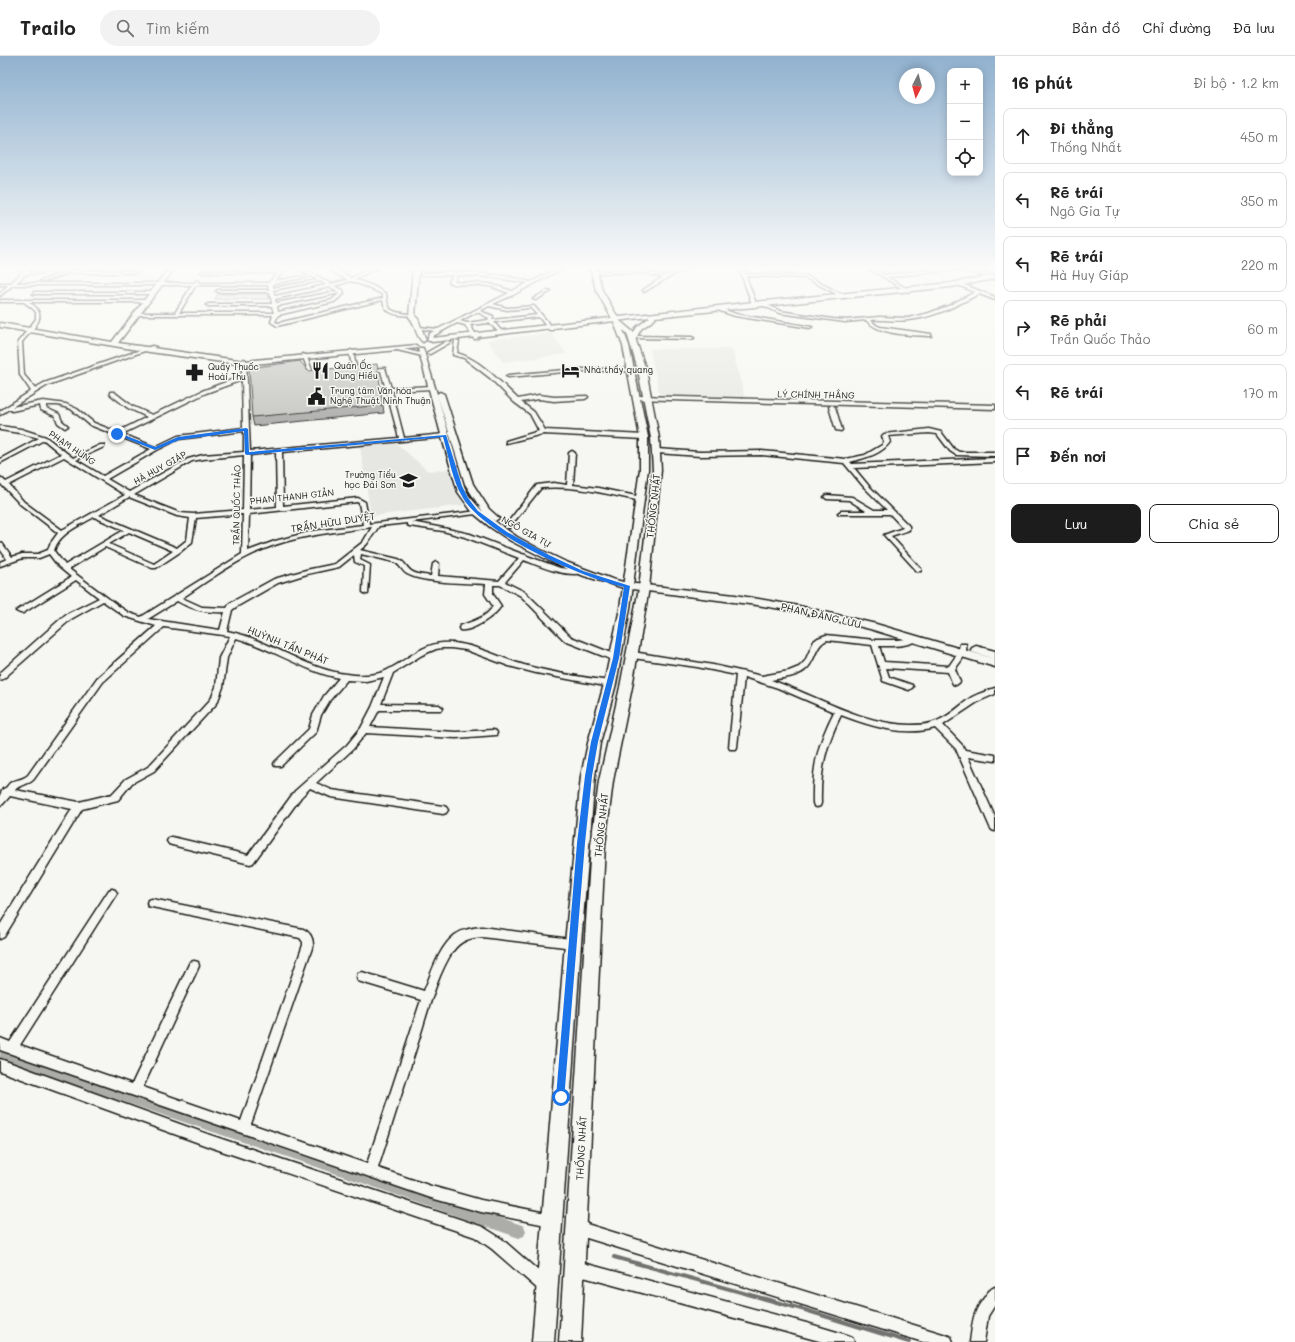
<!DOCTYPE html>
<html lang="vi">
<head>
<meta charset="utf-8">
<style>
	body { margin:0; font-family:Mali,sans-serif; background:#f2f2f2; color:#222 }
	.controls { position:absolute; right:12px; top:12px; display:grid; overflow:hidden; border-radius:8px; box-shadow:0 2px 10px #0003 }
	.controls button { width:36px; height:36px; display:grid; place-items:center; padding:0; border:0; border-bottom:1px solid #e0e0e0; background:#fff; color:#222; font:20px sans-serif }
	.compass { position:absolute; left:899px; top:12px; width:36px; height:36px; border-radius:50%; background:#fff; box-shadow:0 2px 10px #0003; rotate:186deg }
	.stop { position:absolute; width:12px; height:12px; margin:-9px; border:3px solid #1a73e8; border-radius:50%; background:#fff }
	.stop.end { background:#1a73e8; border-color:#fff; box-shadow:0 1px 4px #0008 }
	.list { margin:0; padding:0; list-style:none }
	h2 { display:flex; justify-content:space-between; align-items:center; height:52px; margin:0; padding:0 16px; font-size:17px }
	h2 small { font-size:13px; font-weight:400; color:#767676 }
	.list li { display:grid; grid-template-columns:26px 1fr auto; gap:12px; align-items:center; box-sizing:border-box; height:56px; margin:0 8px 8px; padding:0 8px; border:1px solid #e0e0e0; border-radius:8px }
	.list b { display:block; font-size:15px; white-space:nowrap }
	.list p { margin:0; font-size:13px; white-space:nowrap; color:#767676 }
	.list em { font-size:13px; font-style:normal; color:#767676 }
	.actions { display:flex; gap:8px; padding:12px 16px }
	.actions a { flex:1; padding:9px 0; border:1px solid #1c1c1c; border-radius:8px; text-align:center; font-size:14px; color:#1c1c1c }
	.actions .main { background:#1c1c1c; color:#fff }
	.icon { flex:none; width:22px; height:22px; fill:none; stroke:currentColor; stroke-width:2; stroke-linecap:round; stroke-linejoin:round }
	.map { position:relative; flex:none; width:995px; height:1286px; overflow:hidden }
	header { display:flex; align-items:center; gap:24px; box-sizing:border-box; height:56px; padding:0 20px; background:#fff; border-bottom:1px solid #e0e0e0 }
	header strong { font-size:19px }
	nav { display:flex; gap:22px; margin-inline-start:auto; font-size:14px }
	.search { width:280px; height:36px; background:#f2f2f2; display:flex; align-items:center; gap:10px; box-sizing:border-box; padding:0 14px; border-radius:22px; color:#767676; font-size:15px }
	main { display:flex }
	aside { flex:1; background:#fff }
	.map>svg:first-child { display:block }
	.built { fill:#e6e6e2 }
	.green { fill:#d6d6d2; stroke:#797977 }
	.lines { fill:none; stroke-linecap:round; stroke-linejoin:round }
	.stream { stroke:#727271; stroke-width:4 }
	.canal { fill:#acaca9; fill-rule:evenodd }
	.street-casing { stroke:#1c1c1c; stroke-width:3 }
	.secondary-casing { stroke:#1c1c1c; stroke-width:3 }
	.primary-casing { stroke:#1c1c1c; stroke-width:3 }
	.street { fill:#f6f6f2; fill-rule:evenodd }
	.secondary { fill:#f6f6f2; fill-rule:evenodd }
	.primary { fill:#f6f6f2; fill-rule:evenodd }
	.wall { fill:#a5a5a3; stroke:#1c1c1c }
	.building { fill:#c0c0bd; stroke:#1c1c1c }
	.route { fill:#1a73e8 }
	.labels { text-anchor:middle; stroke-width:3; stroke-linejoin:round; paint-order:stroke }
	.far-poi-label { font-size:9px; fill:#1c1c1c; stroke:#f6f6f2; text-anchor:start }
	.far-street-label { font-size:9px; fill:#1c1c1c; stroke:#f6f6f2 }
	.street-label { font-size:10px; fill:#1c1c1c; stroke:#f6f6f2 }
</style>
</head>
<body>
<header>
<strong>Trailo</strong>
<div class="search"><svg class="icon" aria-label="search" viewBox="0 0 24 24"><circle cx="10" cy="10" r="6"/><path d="M15 15l6 6"/></svg>Tìm kiếm</div>
<nav><a>Bản đồ</a><a>Chỉ đường</a><a>Đã lưu</a></nav>
</header>
<main>
<div class="map">
<svg width="995" height="1286" viewBox="0 0 995 1286">
	<rect width="100%" height="100%" fill="#f6f6f2"/>
	<filter id="ink" filterUnits="userSpaceOnUse"><feTurbulence type="fractalNoise" baseFrequency=".025" numOctaves="2"/><feDisplacementMap in="SourceGraphic" scale="8" xChannelSelector="R" yChannelSelector="G"/><feConvolveMatrix kernelMatrix="1 2 1 2 8 2 1 2 1" color-interpolation-filters="sRGB"/></filter>
	<g filter="url(#ink)">
		<path class="built" d="M551 277 567 298 503 306 487 284Z
			M650 293H732L745 342 660 340Z
			M396 387 428 415 449 413 455 432 464 449 371 460 360 390Z"/>
		<path class="green" d="M218 238H268L269 243H215Z"/>
		<g class="lines">
			<path class="stream" d="M614 1201 805 1254 909 1286"/>
			<path class="canal" d="M0 992 308 1094 519 1168 524 1170 526 1175 524 1180 519 1182 308 1108 0 1004Z"/>
			<defs>
				<path id="street" d="M27 212H32L28 216 58 212 43 217 26 218 16 227H194L197 224 199 225 198 227H268L278 217H203L201 216 203 215H281L284 212H288L274 225 310 219 296 212H303L307 214 331 228 348 224 336 218 330 212H335L351 222 373 212H379L354 223 373 230 386 238 387 246 390 253 396 256 414 259 412 260C399 259 385 260 383 244L277 270 271 266 273 259H138L136 258 138 257H175L192 229H13L0 240V237L8 229H0V227H11ZM312 220 317 224 273 232V228ZM320 225 326 229 275 240 273 234ZM351 225 370 232 383 239V242L278 267 275 266 278 259 334 246 344 238 343 234 334 230ZM196 229H268L269 234H218L216 235 218 236H270L272 248H208L206 249 208 250H272L274 257H179ZM330 231 338 235 276 247 275 243ZM340 237 332 244 278 256 277 250Z
					M558 212H563L515 238 493 248 507 252 534 250 553 272V274H549L539 261 494 266 503 277 501 278 489 267 470 269 478 282 476 283H474L465 269 457 267 433 280 431 285H429L427 284 429 278 434 275 417 272 419 271 438 273 509 237 490 230 452 228 449 226 453 219H421L420 217 449 216 477 217 505 220 531 226ZM457 219 491 221 528 227 512 235 490 228 454 226ZM489 250 507 254 531 252 537 259 492 264 493 260 480 255ZM477 256 489 262 488 264 467 267 460 265Z
					M683 212H689L676 217 644 236 643 234 663 221 644 217H594L592 216 594 215H644L666 220 674 215Z
					M739 212H743L745 218 807 220 847 241 844 242 806 222 746 220 757 250 753 251Z
					M868 212H873L884 219 947 212H966L995 221V223L960 213 887 221 909 234 908 236Z
					M72 214 137 215 139 216 137 217H69L43 226 40 225Z
					M958 227H960L995 241V244L979 238C957 249 934 262 908 264 896 266 883 263 870 264L876 269 880 271 931 278V280H929C910 279 879 279 866 264L845 266 779 257 762 249 766 248 780 255 833 263 845 264 879 261 908 262 929 257 948 250 975 236 958 229Z
					M548 234 551 235 536 244 533 243Z
					M34 236H153L155 237 153 238H33Z
					M0 244H148L149 245 147 246H29C51 260 33 272 22 286L24 319 35 332 44 327 152 290 156 291 48 329 12 351 43 345 66 348 77 353 94 367 117 376 147 361 128 352 110 338V336H114L132 350 152 359 202 335 242 320V304L244 303 246 304 250 395 399 382 381 315H365V313L385 312 391 332 433 330 434 331 431 333 392 335 404 382 444 378 446 379V381L282 396 283 450 358 442 365 446 369 468 478 455 479 456 476 458 411 466 443 472 470 478 522 498 526 499 527 500 560 512 583 515V517C564 521 542 511 524 504L505 526 525 536 571 581 619 600 620 602 619 604H613L565 585 521 540 500 529H493V538L501 550C495 560 472 576 460 574L459 572 460 570C472 565 487 562 493 550L485 538 486 528C466 527 423 527 407 518 402 515 400 508 394 506L361 498 360 504 370 509 368 538H366L363 536 364 510 355 506 354 499 339 511 307 518 278 527 236 551 232 554 227 575C269 583 304 613 347 618 358 620 371 620 383 616 403 608 419 589 442 587 468 584 499 602 524 609 552 617 581 621 610 625L614 628 613 630 610 631 536 617 509 610 466 594 451 592H442L436 593 422 599 393 617 381 648 439 649 443 652 442 654H379L370 671 456 676 493 674 496 675 497 677 496 679 456 682 366 677 353 693 316 727 332 734 443 750 446 751 448 754 446 757 443 758 331 741 310 732 301 741 253 807 250 808 172 789 169 788 167 785 169 782 172 781 248 799 295 735 347 689 361 672 372 651 384 621 366 625 347 624 330 644 321 659 316 676 281 710H275L274 708 275 706 309 673 313 659 324 640 339 622C303 615 272 592 236 582L227 602 223 631 217 647 154 715 132 727 118 744 82 753 4 881 0 883V869L72 753 10 740 3 748 0 749V739L3 733C7 732 7 730 10 727 16 723 23 724 28 719L97 622 156 570 124 560 103 545 71 563 3 623 0 624V617L65 559 99 542 76 524 23 557H20L16 555 71 521 59 511 49 498 39 502H23L0 510V506L7 503 0 493V486L2 487 12 501 22 498H38L48 494 50 488 58 477 20 448 0 427V421L6 426 61 398 44 384 0 407V403L39 382 20 377 0 374V370L21 373 46 381 73 402 100 389H104V391L76 404 103 420 151 393 90 369 71 353 58 349H46V352L59 358 62 365 68 370 65 372 58 367 55 360 41 354 40 349 12 355 9 353 0 359V355L31 335 20 319 18 286 36 263V256L32 252 24 246H0ZM242 324 243 372 178 380 155 391 122 378 206 337ZM244 375V396L203 399 188 403 129 436 107 423 157 394 179 383ZM276 396 277 451 249 454 250 399ZM244 399 243 454 193 458 180 457 134 439 192 405 203 403ZM64 401 125 439 62 474 24 446 9 429ZM129 441 177 460 190 462 187 484 177 492 99 459ZM357 446 359 447 363 469 313 475 275 485 248 495 249 458ZM243 458 242 498 141 561 129 557 117 549 69 513 105 491 152 512H156L180 496 192 486 196 462ZM94 461 124 474 65 509 54 495C59 477 79 470 94 461ZM407 467V469L409 470 443 475 465 481 519 502 499 525 438 520 439 508 436 506 433 508 431 520C424 519 416 519 411 515 406 511 404 505 398 503L360 494 367 488 379 470ZM372 471 363 486 335 508 306 514 274 523 230 547 227 552 202 551 182 542C203 528 225 512 247 501 286 480 330 477 372 471ZM129 476 173 495 154 508 109 488ZM177 545C192 554 207 557 225 556L220 574 148 563ZM164 571 230 580 219 602 216 631 211 643 148 711 126 723 112 738 79 746 15 734C20 728 29 729 34 723L103 626Z
					M722 253 736 258 812 271 810 272 735 260 720 255V254Z
					M634 280 692 281 694 282 692 283 632 282V281Z
					M455 284 459 285 457 297C481 304 500 326 518 343L539 339 554 341 587 340 588 341 585 343 554 345 539 343 521 346 534 356 545 374 644 379 647 381 644 383 543 378 506 387V385L539 375 530 358 514 346 490 322 464 302 453 299Z
					M447 285 451 286 430 298 426 297Z
					M399 292 424 298V299L422 300 397 294V292Z
					M351 294 353 295 357 316 355 317 353 316 349 295Z
					M302 298 306 299 314 319H318V321H312L310 320Z
					M576 313H632L634 314 632 315H576L508 321 506 320 508 319Z
					M637 340 995 349V353L635 343 634 342Z
					M832 349 835 351 842 374 841 375 836 374 829 351Z
					M929 373 941 376 954 393 959 396H995V400L956 399 950 395 937 378 929 377 888 380 890 386C881 399 864 402 850 406L852 408 995 402V406L854 412 868 429 909 470V474L891 480 921 513V515H917L884 479 903 472 890 458H839L838 457 841 455H866L849 444 827 443 824 441 827 439 852 441 874 454H887L864 431 844 407 762 399 700 400 657 397 654 395 657 393 700 396 762 395 846 403 865 399 882 389 884 386 882 380 884 378Z
					M572 395 575 397 573 429 598 432 641 441 644 443 641 445C608 438 574 429 541 432L509 472H505V470L537 429 554 427 567 429 569 397Z
					M826 579 875 584H897L913 582H916L917 584C908 591 890 590 879 590L884 606 949 610 958 597 960 588H966C968 598 960 606 955 613L960 626 956 629 953 628 948 616 886 612 889 621 912 629 913 631 909 634 883 625 872 589 827 584C814 590 816 606 805 614 797 621 782 622 771 624 817 640 861 668 910 669 917 669 924 669 931 667 947 663 959 650 972 641 980 637 987 635 995 632V638L979 645 943 669 962 689 965 694 995 699V705L968 701 995 761V775L992 774 990 771 956 693 935 672C904 681 870 670 841 659 826 689 820 713 821 747L820 750 817 751 814 750 813 747C812 712 818 687 834 656L778 632 744 621 737 691 736 693H730L729 691 736 619 697 611 633 602 629 599 633 596 713 609 762 620 789 615 799 611 805 605 814 585 818 582Z
					M112 833 115 834 117 837 115 840 20 989 132 1028 190 906 194 905 198 906 199 910 143 1031 241 1065 303 889V886L300 882 152 851 148 850 147 847 148 844 152 843 303 873C310 876 313 882 313 889L251 1068 367 1108 421 944 358 925 357 921 358 917 362 916 424 935C432 916 439 891 455 879 463 873 473 872 482 871L577 884 578 887 577 890 573 892 482 881C470 882 461 884 453 895 438 917 428 954 420 980 406 1024 392 1068 378 1112L431 1130 481 1144 556 1159 557 1164 556 1169 551 1170 481 1156 431 1142 0 994V982L10 986 109 834Z
					M0 1003 210 1079 483 1171 502 1183 550 1225 552 1230 550 1235 545 1237 540 1235 492 1193 475 1181 210 1091 0 1015Z
					M577 1165 946 1279 951 1281 953 1286H923L577 1179 572 1177 570 1172 572 1167Z
					M576 1205 810 1268 847 1279 852 1281 854 1286H823L576 1219 571 1217 569 1212 571 1207Z
					M995 1231V1249L988 1260 984 1286H970C973 1266 972 1258 984 1242 987 1237 990 1233 995 1231Z"/>
				<path id="secondary" d="M169 212H175L118 287 244 305 416 289 419 292H423L437 338 440 336 444 338 473 428 489 453 499 462 495 465 489 461 517 481 541 494 566 506 612 523 627 527 735 539 799 550 876 568 995 603V611L870 573 799 556 757 549 624 532 584 520 560 510 511 485 490 471 473 457 458 436 442 382 418 292 244 309 150 296 0 271V267L112 286ZM437 338 465 428 483 456 469 440 464 430Z
					M413 212H419L415 260 418 263 426 284 423 286C415 281 416 267 409 261Z
					M995 219V223L951 231 655 261V263L641 273 635 284 633 285 630 283 637 271 650 261 432 286 429 284 432 282 754 246 951 227Z
					M976 590 995 595V603L972 596 971 594 972 592Z"/>
				<path id="primary" d="M590 212H596L602 234 620 265 633 276 646 314 659 382 661 414 649 532 632 631 613 725 605 789 581 1286H559L591 789 599 725 620 631 639 532 653 414 651 382 638 314 627 277 623 274 629 290 648 381V413L630 552 616 628 600 687 595 720 581 887 554 1286H532L565 887 581 720 588 687 604 628 620 552 640 413V381L623 290 614 266 596 234Z"/>
			</defs>
			<use href="#street" class="street-casing"/>
			<use href="#secondary" class="secondary-casing"/>
			<use href="#primary" class="primary-casing"/>
			<use href="#street" class="street"/>
			<use href="#secondary" class="secondary"/>
			<use href="#primary" class="primary"/>
		</g>
		<path class="wall" d="M308 315 383 349 384 357 254 370 252 361Z"/>
		<path class="building" d="M300 305 308 315 377 308 383 349 252 361 249 312Z"/>
	</g>
	<linearGradient id="sky" x2="0" y2="1"><stop stop-color="#90b1cf"/><stop offset="0.54" stop-color="#fbfbf9"/><stop offset="1" stop-color="#fbfbf9" stop-opacity="0"/></linearGradient>
	<rect width="995" height="392" fill="url(#sky)"/>
	<path class="route" d="M246 372 248 373 249 396 446 379 462 430 468 442 478 455 507 476 549 499 583 515 630 530 619 602 598 686 592 720 585 787 564 1044 561 1046 557 1044 556 1041 577 787 585 720 591 686 613 602 624 531C583 522 485 479 463 442 452 424 449 401 443 381L247 399 245 398 244 375 179 384 155 394 115 378 119 377 155 391 178 381Z"/>
	<defs>
		<symbol id="hotel-bare" viewBox="-9 -9 18 18"><path d="M-6-4.5h1.5V1H6V5H4.5V3h-9V5H-6ZM-4 0a1.8 1.8 0 1 1 3.6 0ZM.5 0V-2.5h3Q6-2.5 6 0Z" fill="#1c1c1c" stroke="#f6f6f2" stroke-width="2.5" paint-order="stroke"/></symbol>
		<symbol id="restaurant-bare" viewBox="-9 -9 18 18"><path d="M-5-6h1v4h1v-4h1v4h1v-4h1v5L-1.5 .5V6h-2V.5L-5-1ZM5-6V6H3V1.5H1.5Q1.5-4 5-6Z" fill="#1c1c1c" stroke="#f6f6f2" stroke-width="2.5" paint-order="stroke"/></symbol>
		<symbol id="pharmacy-bare" viewBox="-9 -9 18 18"><path d="M-2-6h4v4h4v4h-4v4h-4v-4h-4v-4h4Z" fill="#1c1c1c" stroke="#f6f6f2" stroke-width="2.5" paint-order="stroke"/></symbol>
		<symbol id="civic-bare" viewBox="-9 -9 18 18"><path d="M-.6-6.5H3V-4.5H.6V-3L4-1V1h2V6H-6V1h2V-1L-.6-3ZM-1.2 2.5V6h2.4V2.5Z" fill="#1c1c1c" stroke="#f6f6f2" stroke-width="2.5" paint-order="stroke"/></symbol>
		<symbol id="school-bare" viewBox="-9 -9 18 18"><path d="M0-5L7-2L0 1L-7-2ZM-4 1L0 2.5L4 1V4Q0 6-4 4Z" fill="#1c1c1c" stroke="#f6f6f2" stroke-width="2.5" paint-order="stroke"/></symbol>
	</defs>
	<g fill-rule="evenodd">
		<use href="#hotel-bare" x="558" y="302" width="25" height="25"/>
		<use href="#restaurant-bare" x="308" y="302" width="25" height="25"/>
		<use href="#pharmacy-bare" x="182" y="304" width="25" height="25"/>
		<use href="#civic-bare" x="304" y="328" width="25" height="25"/>
		<use href="#school-bare" x="396" y="412" width="25" height="25"/>
	</g>
	<g class="labels">
		<g class="far-poi-label">
			<text x="334" y="313">Quán Ốc<tspan x="334" dy="10">Dung Hiếu</tspan></text>
			<text x="208" y="314">Quầy Thuốc<tspan x="208" dy="10">Hoài Thu</tspan></text>
			<text x="584" y="317">Nhà thầy quang</text>
			<text x="330" y="338">Trung tâm Văn hóa<tspan x="330" dy="10">Nghệ Thuật Ninh Thuận</tspan></text>
			<text x="396" y="422" text-anchor="end">Trường Tiểu<tspan x="396" dy="10">học Đài Sơn</tspan></text>
		</g>
		<g class="far-street-label">
			<text transform="translate(816 339) rotate(1)" y="3">LÝ CHÍNH THẮNG</text>
			<text transform="translate(72 392) rotate(34)" y="3">PHẠM HÙNG</text>
			<text transform="translate(160 412) rotate(-29)" y="3">HÀ HUY GIÁP</text>
			<text transform="translate(292 441) rotate(-6)" y="3">PHAN THANH GIẢN</text>
			<text transform="translate(237 449) rotate(-89)" y="3">TRẦN QUỐC THẢO</text>
			<text transform="translate(526 476) rotate(29)" y="3">NGÔ GIA TỰ</text>
		</g>
		<g class="street-label">
			<text transform="translate(653 450) rotate(-84)" y="4">THỐNG NHẤT</text>
			<text transform="translate(333 466) rotate(-9)" y="4">TRẦN HỮU DUYỆT</text>
			<text transform="translate(821 559) rotate(13)" y="4">PHAN ĐĂNG LƯU</text>
			<text transform="translate(288 589) rotate(22)" y="4">HUỲNH TẤN PHÁT</text>
			<text transform="translate(601 769) rotate(-84)" y="4">THỐNG NHẤT</text>
			<text transform="translate(581 1092) rotate(-87)" y="4">THỐNG NHẤT</text>
		</g>
	</g>
</svg>
<div class="controls">
<button>+</button>
<button>−</button>
<button><svg class="icon" aria-label="locate" viewBox="0 0 24 24"><circle cx="12" cy="12" r="6"/><path d="M12 2v4M12 18v4M2 12h4M18 12h4"/></svg></button>
</div>
<svg class="compass" viewBox="-18 -18 36 36"><path d="M0-13l5 13h-10z" fill="#e53935"/><path d="M0 13l5-13h-10z" fill="#767676"/></svg>
<div class="stop" style="left:561px;top:1041px"></div>
<div class="stop end" style="left:117px;top:378px"></div>
</div>
<aside>
<h2>16 phút<small>Đi bộ · 1.2 km</small></h2>
<ul class="list">
<li><svg class="icon" aria-label="ahead" viewBox="0 0 24 24"><path d="M12 20V5M6 11l6-6 6 6"/></svg><div><b>Đi thẳng</b><p>Thống Nhất</p></div><em>450 m</em></li>
<li><svg class="icon" aria-label="left" viewBox="0 0 24 24"><path d="M17 20v-9H6M10 6l-5 5 5 5"/></svg><div><b>Rẽ trái</b><p>Ngô Gia Tự</p></div><em>350 m</em></li>
<li><svg class="icon" aria-label="left" viewBox="0 0 24 24"><path d="M17 20v-9H6M10 6l-5 5 5 5"/></svg><div><b>Rẽ trái</b><p>Hà Huy Giáp</p></div><em>220 m</em></li>
<li><svg class="icon" aria-label="right" viewBox="0 0 24 24"><path d="M7 20v-9h11M14 6l5 5-5 5"/></svg><div><b>Rẽ phải</b><p>Trần Quốc Thảo</p></div><em>60 m</em></li>
<li><svg class="icon" aria-label="left" viewBox="0 0 24 24"><path d="M17 20v-9H6M10 6l-5 5 5 5"/></svg><div><b>Rẽ trái</b></div><em>170 m</em></li>
<li><svg class="icon" aria-label="arrive" viewBox="0 0 24 24"><path d="M6 21V4h12l-3 4 3 4H6"/></svg><div><b>Đến nơi</b></div></li>
</ul>
<div class="actions"><a class="main">Lưu</a><a>Chia sẻ</a></div>
</aside>
</main>
</body>
</html>
